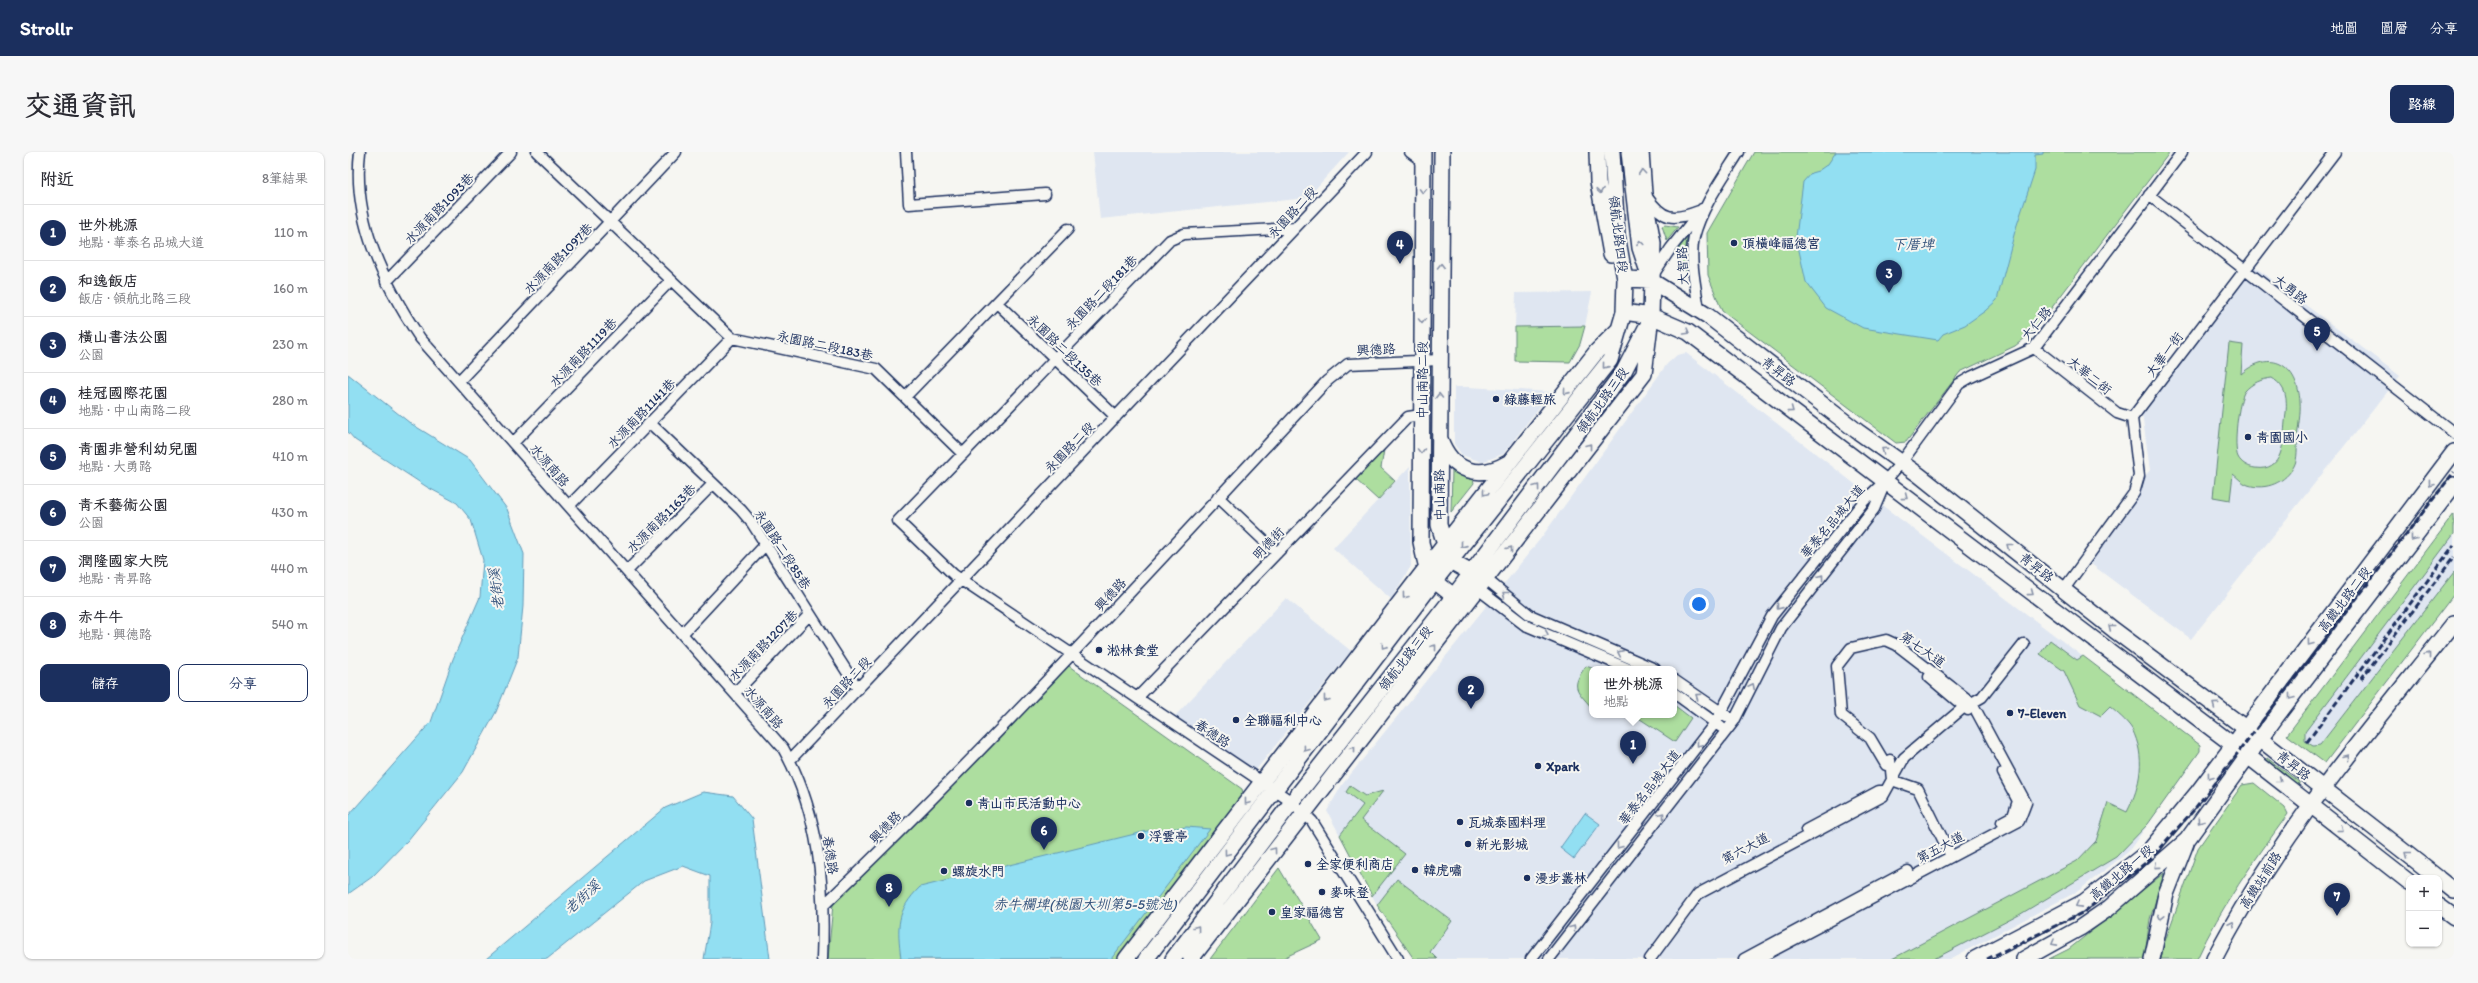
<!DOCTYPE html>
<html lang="zh-TW">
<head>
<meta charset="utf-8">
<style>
	body { margin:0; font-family:Itim,"LXGW WenKai TC",sans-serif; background:#f7f7f7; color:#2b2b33 }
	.controls { position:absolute; right:12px; bottom:12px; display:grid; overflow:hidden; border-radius:8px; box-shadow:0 1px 3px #0004 }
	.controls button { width:36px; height:36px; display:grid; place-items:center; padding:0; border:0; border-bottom:1px solid #e1e1e2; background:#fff; color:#2b2b33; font:20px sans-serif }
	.you { position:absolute; left:1351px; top:452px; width:14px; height:14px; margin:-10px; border:3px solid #fff; border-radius:50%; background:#1a73e8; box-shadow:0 0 0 6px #1a73e833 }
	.badge { display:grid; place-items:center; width:26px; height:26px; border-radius:50%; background:#1b2f5e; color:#fff; font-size:13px; font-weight:700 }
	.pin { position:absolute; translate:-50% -33px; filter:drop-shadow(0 1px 2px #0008) }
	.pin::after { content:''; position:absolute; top:21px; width:14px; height:12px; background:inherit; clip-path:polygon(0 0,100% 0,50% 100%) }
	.popup { position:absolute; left:1241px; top:514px; width:88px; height:52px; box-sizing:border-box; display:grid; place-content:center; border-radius:8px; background:#fff; filter:drop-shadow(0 1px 3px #0005); font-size:13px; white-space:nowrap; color:#7c7c81 }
	.popup b { font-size:15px; color:#2b2b33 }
	.popup::after { content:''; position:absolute; left:50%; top:100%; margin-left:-8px; border:8px solid transparent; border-top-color:#fff }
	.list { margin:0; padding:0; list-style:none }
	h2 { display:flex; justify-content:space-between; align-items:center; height:52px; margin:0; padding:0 16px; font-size:17px }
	h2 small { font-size:13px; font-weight:400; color:#7c7c81 }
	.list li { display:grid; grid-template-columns:26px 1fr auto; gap:12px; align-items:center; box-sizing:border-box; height:56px; padding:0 16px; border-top:1px solid #e1e1e2 }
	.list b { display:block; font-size:15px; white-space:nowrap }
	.list p { margin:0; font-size:13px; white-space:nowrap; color:#7c7c81 }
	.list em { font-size:13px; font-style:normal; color:#7c7c81 }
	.actions { display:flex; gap:8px; padding:12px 16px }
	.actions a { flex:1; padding:9px 0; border:1px solid #1b2f5e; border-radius:8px; text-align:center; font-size:14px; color:#1b2f5e }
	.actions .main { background:#1b2f5e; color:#fff }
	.map { position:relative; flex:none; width:2106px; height:807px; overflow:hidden; border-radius:8px }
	header { display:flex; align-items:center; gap:24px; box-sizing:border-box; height:56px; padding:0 20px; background:#1b2f5e; color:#fff }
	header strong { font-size:19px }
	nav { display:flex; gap:22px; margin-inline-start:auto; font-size:14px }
	.intro { display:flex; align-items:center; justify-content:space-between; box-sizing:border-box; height:96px; padding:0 24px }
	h1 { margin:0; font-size:28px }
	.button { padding:10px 18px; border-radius:8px; background:#1b2f5e; color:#fff; font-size:14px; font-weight:700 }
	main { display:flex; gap:24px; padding:0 24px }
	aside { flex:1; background:#fff; border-radius:8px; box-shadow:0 1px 3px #0004 }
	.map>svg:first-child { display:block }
	.built { fill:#dfe6f1; fill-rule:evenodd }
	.green { fill:#adde9f; stroke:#64867e; fill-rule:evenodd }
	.water { fill:#92dff2; stroke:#6299b7 }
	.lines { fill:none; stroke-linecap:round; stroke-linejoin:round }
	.street-casing { stroke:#1b2f5e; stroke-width:13 }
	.secondary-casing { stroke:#1b2f5e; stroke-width:18 }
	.street { stroke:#f6f6f2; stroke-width:10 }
	.secondary { stroke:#f6f6f2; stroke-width:15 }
	.rail { stroke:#1b2f5e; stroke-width:3; stroke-dasharray:6 3; stroke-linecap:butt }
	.oneway { stroke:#8892a8 }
	.poi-dot { fill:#1b2f5e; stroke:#f6f6f2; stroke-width:1.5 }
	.labels { text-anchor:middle; stroke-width:4; stroke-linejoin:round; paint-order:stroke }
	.street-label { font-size:13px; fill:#1b2f5e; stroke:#f6f6f2 }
	.poi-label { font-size:13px; font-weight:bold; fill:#1b2f5e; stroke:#f6f6f2; text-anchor:start }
	.water-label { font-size:14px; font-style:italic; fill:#33527c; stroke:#f6f6f2 }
</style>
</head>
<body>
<header>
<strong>Strollr</strong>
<nav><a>地圖</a><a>圖層</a><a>分享</a></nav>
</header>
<div class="intro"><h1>交通資訊</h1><a class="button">路線</a></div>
<main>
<aside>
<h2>附近<small>8筆結果</small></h2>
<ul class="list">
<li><span class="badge">1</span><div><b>世外桃源</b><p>地點 · 華泰名品城大道</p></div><em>110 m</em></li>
<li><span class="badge">2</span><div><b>和逸飯店</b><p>飯店 · 領航北路三段</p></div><em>160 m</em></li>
<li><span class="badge">3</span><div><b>橫山書法公園</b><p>公園</p></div><em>230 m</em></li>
<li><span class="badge">4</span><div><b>桂冠國際花園</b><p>地點 · 中山南路二段</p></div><em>280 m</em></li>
<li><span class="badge">5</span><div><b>青園非營利幼兒園</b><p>地點 · 大勇路</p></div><em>410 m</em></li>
<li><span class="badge">6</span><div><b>青禾藝術公園</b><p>公園</p></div><em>430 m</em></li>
<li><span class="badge">7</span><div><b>潤隆國家大院</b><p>地點 · 青昇路</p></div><em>440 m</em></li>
<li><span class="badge">8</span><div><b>赤牛牛</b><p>地點 · 興德路</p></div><em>540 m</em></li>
</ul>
<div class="actions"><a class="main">儲存</a><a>分享</a></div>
</aside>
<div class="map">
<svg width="2106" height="807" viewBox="0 0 2106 807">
	<rect width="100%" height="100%" fill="#f6f6f2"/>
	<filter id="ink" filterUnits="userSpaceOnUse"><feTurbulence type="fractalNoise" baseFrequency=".025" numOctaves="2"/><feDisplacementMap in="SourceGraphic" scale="8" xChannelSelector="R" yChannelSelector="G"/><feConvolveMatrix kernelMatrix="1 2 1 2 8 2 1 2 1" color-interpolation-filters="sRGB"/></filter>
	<g filter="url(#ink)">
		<path class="built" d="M745 0H1001L959 46 752 67Z
			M1903 112 2052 224 1843 487 1735 406 1802 318 1793 253Z
			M1244 140 1237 174 1167 175 1168 141Z
			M1338 201 1539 357 1852 593 1847 607 1780 700 1730 739 1602 807H1066L1029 753 979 659 994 633 1193 386 1319 212 1329 203ZM1244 517H1326V563H1244Z
			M1106 235H1120L1203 240 1155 302 1134 310 1114 303 1106 292Z
			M1062 314 1063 414 1043 447 985 396Z
			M2106 382V420L1972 593 1965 594 1957 589V580Z
			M938 446 1003 499 907 619 827 564Z"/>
		<path class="green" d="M1406 0H1822L1686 179 1667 194 1612 220 1558 290 1548 291 1374 159 1360 123 1359 81Z
			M1317 73 1330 75 1319 89 1314 74Z
			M1339 86 1337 104 1339 119H1336L1327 101Z
			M1237 174 1232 192 1222 210 1167 209V175Z
			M1881 191 1895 193 1893 222C1923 196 1950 213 1952 250 1953 262 1950 275 1949 287 1949 294 1950 307 1946 314 1938 330 1918 339 1900 333 1894 331 1889 325 1885 322L1882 348 1865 345ZM1924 226C1930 230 1933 233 1936 239 1940 249 1938 260 1937 270 1935 290 1936 320 1907 316 1900 315 1893 311 1890 305 1885 295 1890 248 1897 239 1904 231 1914 227 1924 226Z
			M1036 298 1033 316 1047 329 1030 348 1007 327Z
			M1104 318 1125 327 1126 331 1103 360Z
			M2106 362V382L1957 580V589L1965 594 1972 593 2106 420V442L1977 611 1939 583Z
			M1702 488 1729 508 1735 504 1852 593V599L1800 672 1768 705 1671 763 1586 807H1544L1729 709 1748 689 1760 651 1779 660C1793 633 1798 605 1784 577 1779 569 1769 561 1762 555L1753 564 1732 553 1716 519 1692 502Z
			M718 512 894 637 896 645 773 807H480L485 752Z
			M1238 514 1246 517 1244 556C1228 537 1222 536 1238 514Z
			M1326 553 1343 566 1327 590 1286 563H1326Z
			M1919 606 1951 630V632L1948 633 1918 610Z
			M1906 631 1937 656 1940 662C1906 709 1873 754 1849 807H1813L1816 792 1850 696 1894 633Z
			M1002 634 1017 644 1035 639 1013 668 1057 702 1024 744 992 683 1015 653 998 640Z
			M931 716 974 788 933 807H862Z
			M1816 721 1802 767 1796 807H1701L1721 797Z
			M1049 727 1104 769 1082 800 1089 807H1066L1029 753Z"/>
		<path class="water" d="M1488 0H1695V2L1687 3V18L1667 79 1649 148 1637 159 1617 173 1595 182 1590 188 1515 176 1478 156 1458 130 1448 85 1455 30 1463 21 1470 19 1480 12Z
			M0 222 62 271 122 308 159 357 176 402 175 454 170 505 148 560 115 620 60 688 24 725 0 742V664L83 570 105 507 132 445 135 408 123 368 109 351 79 335 7 288 0 280Z
			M355 640 385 644 404 667 422 807H356L362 771V724L335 714 296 729 199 807H138L317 656Z
			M1237 661 1252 672 1226 707 1212 696Z
			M839 675 862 677 763 807H553C549 774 548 759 572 735L799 679Z"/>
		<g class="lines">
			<defs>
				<path id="street" d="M12 0C4 68 36 132 72 186L435 596C472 662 477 733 474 807
					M189 0 384 186 528 217 615 302
					M558 0 561 52 697 42
					M1062 0 1070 6 1075 15
					M1801 43 2106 281
					M1299 45C1315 68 1325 69 1351 59
					M947 76 836 82 822 88 550 369 606 423 944 650 964 669 1050 807
					M1305 123 1323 96 1354 57
					M38 130 163 0
					M649 151 768 265
					M1351 158C1348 136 1341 107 1346 85 1354 54 1375 26 1391 0
					M1686 196 1769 261 1784 266
					M111 229 328 0
					M557 245 720 77
					M302 271 393 358 404 371 510 537
					M165 291 323 128
					M870 345 929 401
					M221 354 384 186
					M279 419 365 332
					M1138 427 1182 463 1307 517
					M1130 437 1177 473 1281 517
					M1716 437 1786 341 1791 324 1784 266 1987 0
					M334 482 418 392
					M1581 525 1620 558
					M1326 528 1386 569
					M387 541 462 462
					M1326 541 1373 575
					M789 546 1060 265 1073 263
					M442 608 1019 0
					M1542 608 1544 628
					M1544 628 1570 637 1603 704
					M1654 670 1665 664 1670 649 1655 621
					M1458 678 1531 639H1536
					M476 753C651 586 814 405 979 229L1000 212 1092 208
					M1183 807 1367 571 1424 464 1516 349 1537 329 1553 311 1611 232 1623 225 1686 196 1834 0
					M1201 807 1386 569 1433 476 1526 357 1537 331
					M1302 807 1350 742 1535 644 1556 606 1615 556 1634 545 1676 492
					M1396 807 1560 719
					M1409 807 1671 669 1678 651 1624 551 1549 493 1538 488 1503 496 1489 514 1493 563 1522 586 1538 613 1542 614"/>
				<path id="secondary" d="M1075 0 1073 390C1080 422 1079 425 1106 444
					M1094 0 1091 373 1102 409 1131 425
					M1249 0 1250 30 1263 102
					M1281 0 1292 96 1300 120
					M1277 127 1302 128 1360 164 1509 279 1571 323 1766 478 1912 587 2090 726
					M1276 160 1303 164 1340 180 1900 604 2061 730
					M1092 287C1104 320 1131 328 1160 311
					M2091 727 2106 739
					M2091 754 2106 765
					M778 807 1079 415 1249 199 1270 178
					M798 807 1077 441 1262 208 1276 160 1277 127 1269 83 1264 0
					M825 807 944 650 1106 444 1276 219 1298 176
					M843 807 1296 222 1303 164 1305 91 1296 42 1293 0
					M1627 807 1736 750 1801 699 1850 640 2106 300
					M1676 807 1732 776 1761 756 1839 688 1928 565 2106 333
					M1804 807 1818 742 1838 691
					M1866 807C1929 684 2021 578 2106 471"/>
			</defs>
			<use href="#street" class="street-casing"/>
			<use href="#secondary" class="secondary-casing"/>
			<use href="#street" class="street"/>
			<use href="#secondary" class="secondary"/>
			<path class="rail" d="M2013 527 2106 405
				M1959 590 2106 393
				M1639 807 1736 760 1800 709 1845 659 2106 320"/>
		</g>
		<defs><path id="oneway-chevron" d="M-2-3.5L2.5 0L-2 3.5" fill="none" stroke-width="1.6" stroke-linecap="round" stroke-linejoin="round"/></defs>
		<g class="oneway">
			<use href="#oneway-chevron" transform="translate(1294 20) rotate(-95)"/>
			<use href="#oneway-chevron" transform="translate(1075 39) rotate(91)"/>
			<use href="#oneway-chevron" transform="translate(1252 39) rotate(81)"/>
			<use href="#oneway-chevron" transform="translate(1292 91) rotate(-99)"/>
			<use href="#oneway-chevron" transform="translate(1093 114) rotate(-89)"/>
			<use href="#oneway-chevron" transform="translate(1074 169) rotate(90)"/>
			<use href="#oneway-chevron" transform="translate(1339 180) rotate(30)"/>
			<use href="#oneway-chevron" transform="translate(1257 214) rotate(129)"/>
			<use href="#oneway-chevron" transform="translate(1218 240) rotate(129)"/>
			<use href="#oneway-chevron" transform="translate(1091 244) rotate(-90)"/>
			<use href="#oneway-chevron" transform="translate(1443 258) rotate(37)"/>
			<use href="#oneway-chevron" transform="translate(1241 294) rotate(-52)"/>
			<use href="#oneway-chevron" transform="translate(1536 298) rotate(-144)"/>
			<use href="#oneway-chevron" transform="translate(1073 299) rotate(90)"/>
			<use href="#oneway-chevron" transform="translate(2083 332) rotate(127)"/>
			<use href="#oneway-chevron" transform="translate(1189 335) rotate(-53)"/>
			<use href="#oneway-chevron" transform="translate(1137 341) rotate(128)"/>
			<use href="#oneway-chevron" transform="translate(1557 345) rotate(37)"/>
			<use href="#oneway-chevron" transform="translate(2065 386) rotate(128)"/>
			<use href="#oneway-chevron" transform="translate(1115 393) rotate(129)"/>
			<use href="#oneway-chevron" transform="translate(1661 394) rotate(-142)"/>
			<use href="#oneway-chevron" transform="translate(1162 397) rotate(-52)"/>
			<use href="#oneway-chevron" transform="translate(1473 425) rotate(-52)"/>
			<use href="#oneway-chevron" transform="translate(1683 441) rotate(37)"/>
			<use href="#oneway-chevron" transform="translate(1157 442) rotate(-142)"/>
			<use href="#oneway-chevron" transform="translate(1057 444) rotate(127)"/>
			<use href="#oneway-chevron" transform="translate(1431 455) rotate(129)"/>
			<use href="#oneway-chevron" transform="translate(1763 475) rotate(-141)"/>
			<use href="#oneway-chevron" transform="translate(1198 482) rotate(23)"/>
			<use href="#oneway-chevron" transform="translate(1962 491) rotate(127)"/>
			<use href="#oneway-chevron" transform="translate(1036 494) rotate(127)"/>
			<use href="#oneway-chevron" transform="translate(1086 495) rotate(-52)"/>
			<use href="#oneway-chevron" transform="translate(1272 501) rotate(-156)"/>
			<use href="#oneway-chevron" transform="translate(2080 503) rotate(-52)"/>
			<use href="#oneway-chevron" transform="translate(1404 534) rotate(-63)"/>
			<use href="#oneway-chevron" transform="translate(1350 544) rotate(-146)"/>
			<use href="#oneway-chevron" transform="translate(1943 545) rotate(128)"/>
			<use href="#oneway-chevron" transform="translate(978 547) rotate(128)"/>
			<use href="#oneway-chevron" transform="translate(1867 553) rotate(-143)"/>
			<use href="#oneway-chevron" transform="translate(1351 592) rotate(128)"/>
			<use href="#oneway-chevron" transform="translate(958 597) rotate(127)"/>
			<use href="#oneway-chevron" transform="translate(1005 597) rotate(-52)"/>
			<use href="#oneway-chevron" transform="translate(1999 605) rotate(-52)"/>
			<use href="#oneway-chevron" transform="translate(1862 624) rotate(127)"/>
			<use href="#oneway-chevron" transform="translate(1931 628) rotate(38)"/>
			<use href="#oneway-chevron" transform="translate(899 650) rotate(128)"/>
			<use href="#oneway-chevron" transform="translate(1314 663) rotate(-52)"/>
			<use href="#oneway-chevron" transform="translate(1852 669) rotate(126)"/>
			<use href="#oneway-chevron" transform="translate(1993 677) rotate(38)"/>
			<use href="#oneway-chevron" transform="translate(1271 694) rotate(128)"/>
			<use href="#oneway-chevron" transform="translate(926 698) rotate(-53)"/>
			<use href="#oneway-chevron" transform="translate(879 701) rotate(127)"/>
			<use href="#oneway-chevron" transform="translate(2059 702) rotate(-142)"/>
			<use href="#oneway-chevron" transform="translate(1809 714) rotate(139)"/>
			<use href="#oneway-chevron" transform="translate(1730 753) rotate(152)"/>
			<use href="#oneway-chevron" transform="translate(1813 765) rotate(102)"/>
			<use href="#oneway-chevron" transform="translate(1884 772) rotate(-63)"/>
			<use href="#oneway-chevron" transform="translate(849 776) rotate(-53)"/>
			<use href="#oneway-chevron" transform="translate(1225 776) rotate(-52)"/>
			<use href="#oneway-chevron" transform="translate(1706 791) rotate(151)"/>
		</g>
	</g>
	<g class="poi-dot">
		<circle cx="1386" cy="91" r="4"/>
		<circle cx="1148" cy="247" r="4"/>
		<circle cx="1900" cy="285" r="4"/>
		<circle cx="751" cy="498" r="4"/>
		<circle cx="1662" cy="561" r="4"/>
		<circle cx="888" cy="568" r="4"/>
		<circle cx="1190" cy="614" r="4"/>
		<circle cx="621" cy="651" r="4"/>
		<circle cx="1112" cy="670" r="4"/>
		<circle cx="793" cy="684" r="4"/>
		<circle cx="1120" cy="692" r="4"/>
		<circle cx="960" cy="712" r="4"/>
		<circle cx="1067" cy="718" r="4"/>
		<circle cx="596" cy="719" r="4"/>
		<circle cx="1179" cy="726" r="4"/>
		<circle cx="974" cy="740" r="4"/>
		<circle cx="924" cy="760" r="4"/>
	</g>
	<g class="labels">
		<g class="street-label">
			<text transform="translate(91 56) rotate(-46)" y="5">水源南路1093巷</text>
			<text transform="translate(944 60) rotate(-47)" y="5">永園路二段</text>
			<text transform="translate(1271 82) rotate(83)" y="5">領航北路四段</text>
			<text transform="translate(210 106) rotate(-46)" y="5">水源南路1097巷</text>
			<text transform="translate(1334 114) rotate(-93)" y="5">大智路</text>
			<text transform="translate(1943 137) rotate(38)" y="5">大勇路</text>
			<text transform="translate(753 140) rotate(-46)" y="5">永園路二段181巷</text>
			<text transform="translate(1688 171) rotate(-50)" y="5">大仁路</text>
			<text transform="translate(477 193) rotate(12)" y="5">永園路二段183巷</text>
			<text transform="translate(1028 197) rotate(-3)" y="5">興德路</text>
			<text transform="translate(717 198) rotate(44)" y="5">永園路二段135巷</text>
			<text transform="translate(235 200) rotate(-46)" y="5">水源南路1119巷</text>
			<text transform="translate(1816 202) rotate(-53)" y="5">大華一街</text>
			<text transform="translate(1431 219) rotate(38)" y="5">青昇路</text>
			<text transform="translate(1742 223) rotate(39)" y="5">大華二街</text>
			<text transform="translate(1074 228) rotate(-90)" y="5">中山南路二段</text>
			<text transform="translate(1254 248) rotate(-54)" y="5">領航北路三段</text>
			<text transform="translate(293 261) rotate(-46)" y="5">水源南路1141巷</text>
			<text transform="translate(721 295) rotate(-46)" y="5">永園路二段</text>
			<text transform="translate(202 313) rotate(49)" y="5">水源南路</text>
			<text transform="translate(1091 343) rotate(-91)" y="5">中山南路</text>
			<text transform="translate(313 366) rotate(-45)" y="5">水源南路1163巷</text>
			<text transform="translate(1484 369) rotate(-50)" y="5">華泰名品城大道</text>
			<text transform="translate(920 391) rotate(-46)" y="5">明德街</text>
			<text transform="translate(435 397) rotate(57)" y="5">永園路二段85巷</text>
			<text transform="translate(1689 415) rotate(38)" y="5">青昇路</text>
			<text transform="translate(762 442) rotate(-47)" y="5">興德路</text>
			<text transform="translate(1996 447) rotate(-53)" y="5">高鐵北路二段</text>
			<text transform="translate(415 493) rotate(-46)" y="5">水源南路1207巷</text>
			<text transform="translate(1575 497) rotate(35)" y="5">第七大道</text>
			<text transform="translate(1057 506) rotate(-52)" y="5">領航北路三段</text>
			<text transform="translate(498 530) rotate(-47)" y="5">永園路二段</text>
			<text transform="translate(416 555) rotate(49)" y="5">水源南路</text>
			<text transform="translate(865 581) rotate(34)" y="5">春德路</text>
			<text transform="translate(1946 613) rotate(38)" y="5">青昇路</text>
			<text transform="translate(1301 635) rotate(-52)" y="5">華泰名品城大道</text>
			<text transform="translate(537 675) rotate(-46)" y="5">興德路</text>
			<text transform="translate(1592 695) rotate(-28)" y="5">第五大道</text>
			<text transform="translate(1397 696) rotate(-28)" y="5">第六大道</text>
			<text transform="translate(483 703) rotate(81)" y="5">春德路</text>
			<text transform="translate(1773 720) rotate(-40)" y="5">高鐵北路一段</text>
			<text transform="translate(1912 728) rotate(-57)" y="5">高鐵站前路</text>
		</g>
		<g class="poi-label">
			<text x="1394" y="96">頂橫峰福德宮</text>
			<text x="1156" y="252">綠藤輕旅</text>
			<text x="1908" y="290">青園國小</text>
			<text x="759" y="503">淞林食堂</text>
			<text x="1670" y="566">7-Eleven</text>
			<text x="896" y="573">全聯福利中心</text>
			<text x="1198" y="619">Xpark</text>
			<text x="629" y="656">青山市民活動中心</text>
			<text x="1120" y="675">瓦城泰國料理</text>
			<text x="801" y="689">浮雲亭</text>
			<text x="1128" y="697">新光影城</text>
			<text x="968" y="717">全家便利商店</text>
			<text x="1075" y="723">韓虎嘯</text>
			<text x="604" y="724">螺旋水門</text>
			<text x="1187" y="731">漫步叢林</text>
			<text x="982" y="745">麥味登</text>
			<text x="932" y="765">皇家福德宮</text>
		</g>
		<g class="water-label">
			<text x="1565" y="97">下厝埤</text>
			<text transform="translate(148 437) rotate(-97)" y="5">老街溪</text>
			<text transform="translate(234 745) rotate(-42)" y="5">老街溪</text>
			<text x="737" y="757">赤牛欄埤(桃園大圳第5-5號池)</text>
		</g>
	</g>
</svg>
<div class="controls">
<button>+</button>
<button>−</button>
</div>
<div class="you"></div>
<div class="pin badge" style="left:1285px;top:612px">1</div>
<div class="popup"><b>世外桃源</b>地點</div>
<div class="pin badge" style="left:1123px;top:557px">2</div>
<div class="pin badge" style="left:1541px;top:141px">3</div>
<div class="pin badge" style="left:1052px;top:112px">4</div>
<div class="pin badge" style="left:1969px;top:199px">5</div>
<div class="pin badge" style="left:696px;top:698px">6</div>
<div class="pin badge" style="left:1989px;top:764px">7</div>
<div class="pin badge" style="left:541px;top:755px">8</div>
</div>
</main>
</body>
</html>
